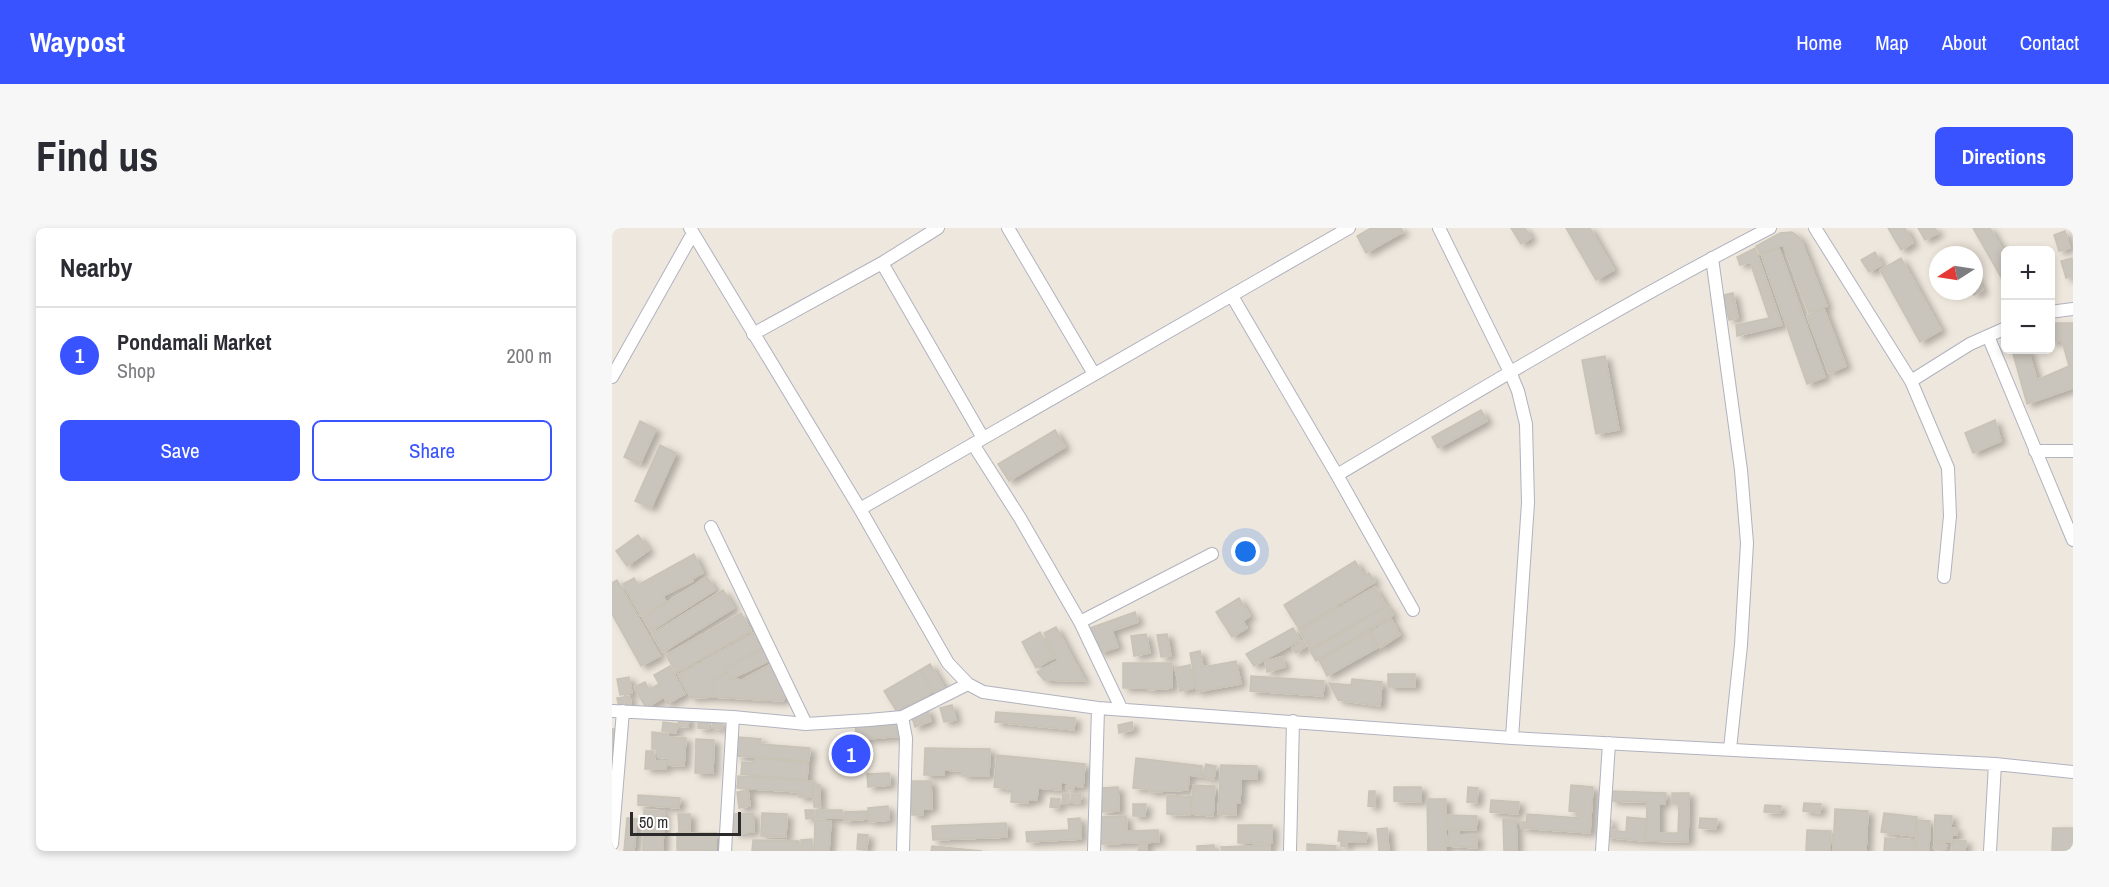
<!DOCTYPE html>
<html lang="en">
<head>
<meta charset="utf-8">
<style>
	body { margin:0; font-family:"Archivo Narrow",sans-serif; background:#f7f7f7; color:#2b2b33 }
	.controls { position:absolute; right:18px; top:18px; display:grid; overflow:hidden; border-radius:9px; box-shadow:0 3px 9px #0003 }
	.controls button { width:54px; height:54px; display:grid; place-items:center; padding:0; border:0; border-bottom:2px solid #e1e1e2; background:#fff; color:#2b2b33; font:30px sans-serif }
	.compass { position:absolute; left:1317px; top:18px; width:54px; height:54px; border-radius:50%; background:#fff; box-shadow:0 3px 9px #0003; rotate:258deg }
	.scale { position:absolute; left:18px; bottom:15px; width:111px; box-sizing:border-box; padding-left:6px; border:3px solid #2b2b2b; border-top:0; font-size:16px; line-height:21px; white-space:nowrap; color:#2b2b2b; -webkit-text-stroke:4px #fff; paint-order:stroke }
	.you { position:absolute; left:634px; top:324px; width:21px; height:21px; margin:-15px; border:4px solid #fff; border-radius:50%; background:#1a73e8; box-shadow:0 0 0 9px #1a73e833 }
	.badge { display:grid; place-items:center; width:39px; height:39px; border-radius:50%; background:#3853ff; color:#fff; font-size:20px; font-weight:700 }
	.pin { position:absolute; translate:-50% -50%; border:3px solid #fff; box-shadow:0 2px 6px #0006 }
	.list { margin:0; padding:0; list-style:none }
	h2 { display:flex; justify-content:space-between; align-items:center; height:78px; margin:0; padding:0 24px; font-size:26px }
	h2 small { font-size:20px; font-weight:400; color:#7c7c81 }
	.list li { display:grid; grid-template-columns:39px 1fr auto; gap:18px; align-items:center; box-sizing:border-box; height:96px; padding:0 24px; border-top:2px solid #e1e1e2 }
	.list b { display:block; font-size:22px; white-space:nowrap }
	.list p { margin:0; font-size:20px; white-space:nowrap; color:#7c7c81 }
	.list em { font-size:20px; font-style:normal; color:#7c7c81 }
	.actions { display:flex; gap:12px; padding:18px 24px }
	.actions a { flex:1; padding:14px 0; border:2px solid #3853ff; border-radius:9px; text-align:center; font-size:21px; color:#3853ff }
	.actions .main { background:#3853ff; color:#fff }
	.map { position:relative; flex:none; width:1461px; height:623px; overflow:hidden; border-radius:9px }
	header { display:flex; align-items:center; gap:36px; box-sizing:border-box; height:84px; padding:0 30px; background:#3853ff; color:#fff }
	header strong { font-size:28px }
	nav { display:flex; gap:33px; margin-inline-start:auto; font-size:21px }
	.intro { display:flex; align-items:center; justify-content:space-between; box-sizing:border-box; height:144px; padding:0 36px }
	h1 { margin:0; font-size:42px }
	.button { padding:15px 27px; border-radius:9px; background:#3853ff; color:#fff; font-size:21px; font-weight:700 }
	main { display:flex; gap:36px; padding:0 36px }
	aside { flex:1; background:#fff; border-radius:9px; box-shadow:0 3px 9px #0003 }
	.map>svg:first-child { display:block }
	.building { fill:#c9c4bc; stroke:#c9c3b6; stroke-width:1.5; filter:url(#shadow) }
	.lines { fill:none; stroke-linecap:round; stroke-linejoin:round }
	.street-casing { stroke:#b1b2bf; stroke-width:14 }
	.street { stroke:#fff; stroke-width:12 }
</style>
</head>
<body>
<header>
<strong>Waypost</strong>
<nav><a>Home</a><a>Map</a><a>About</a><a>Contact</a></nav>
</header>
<div class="intro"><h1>Find us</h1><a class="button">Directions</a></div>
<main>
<aside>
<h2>Nearby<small></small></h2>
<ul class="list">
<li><span class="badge">1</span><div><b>Pondamali Market</b><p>Shop</p></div><em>200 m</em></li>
</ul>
<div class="actions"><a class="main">Save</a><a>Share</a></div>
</aside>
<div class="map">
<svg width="1461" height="623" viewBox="0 0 1461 623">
	<defs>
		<filter id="shadow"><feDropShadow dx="5.5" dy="3.5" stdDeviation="3" flood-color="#0004"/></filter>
	</defs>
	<rect width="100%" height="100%" fill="#eee7dd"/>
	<path class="building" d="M759 0H789L791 4 754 25 745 8Z
		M899 0H913L919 10 909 16Z
		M954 0H978L1002 42 984 52Z
		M1276 0H1293L1301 15 1289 22Z
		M1306 0H1323L1326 5 1313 12Z
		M1361 0H1378L1394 28V58Z
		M1453 3 1458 20 1447 23 1442 7Z
		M1180 4 1188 10 1215 78 1197 85 1171 17 1148 26 1144 18 1168 5Z
		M1143 20 1170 97 1125 108 1124 97 1157 90 1138 34 1128 37 1125 29Z
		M1167 20 1213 149 1195 156 1149 26Z
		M1263 24 1270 37 1257 44 1249 32Z
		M1289 30 1329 102 1308 114 1268 42Z
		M1460 30 1461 48 1454 50 1449 33Z
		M1362 45 1371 62 1362 67 1359 63H1362Z
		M1121 65 1126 90 1117 92 1111 67Z
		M1212 81 1234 138 1217 145 1195 88Z
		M1438 95H1461V160L1415 176 1400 122H1416L1425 152 1457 138 1450 113 1438 114Z
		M993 128 1007 202 984 206 970 132Z
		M869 182 875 193 826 220 820 209Z
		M1383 192 1389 213 1361 225 1353 205Z
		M28 193 44 201 28 236 12 229Z
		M443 202 453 219 397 253 386 236Z
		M48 217 64 225 39 280 23 273Z
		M26 307 37 322 15 338 4 323Z
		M82 326 91 345 80 351 81 353 51 368 54 374 29 388 11 356 22 350 26 357Z
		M743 333 752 348 757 345 763 354 687 401 672 377Z
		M95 349 103 362 39 403 31 390Z
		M5 352 48 428 29 438 0 386V355Z
		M763 359 774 378 698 421 687 402Z
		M111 362 122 380 51 424 40 406Z
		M627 370 638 388 631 393 635 400 620 409 604 384Z
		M775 378 781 387 704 433 698 423Z
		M523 384 526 394 500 403 506 419 487 425 478 400Z
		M129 385 139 403 64 445 54 427Z
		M779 391 788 407 768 420 758 404Z
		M444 399 473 453 432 452 425 444 446 433 432 405Z
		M681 400 688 412 642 438 634 426Z
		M428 404 442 430 424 440 410 414Z
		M757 404 765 420 715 448 707 432Z
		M141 405 150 420 113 441 115 445 102 452V469L79 470 66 447Z
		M534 406 538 425 522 428 519 408Z
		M555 406 559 428 549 429 545 407Z
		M691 413 694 418 684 425 680 420Z
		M150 420 157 433 119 451 113 441Z
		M588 423 591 439 624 433 629 456 585 464 578 425Z
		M670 429 673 439 655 444 653 433Z
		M511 435H560V460L536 462V460H511Z
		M159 436 175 466 171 473 102 469V452L115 445 119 451 131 452Z
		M318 436 333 461 323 467 308 442Z
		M578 437 583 460 568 463 563 440Z
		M58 438 73 466 55 476 52 469 34 480 22 459 33 454 37 462 47 456 42 447Z
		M308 442 321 463 305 475 303 473 285 484 272 463Z
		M776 446H803V459H776Z
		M639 448 712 453 711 468 638 463Z
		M17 449 20 465 8 467 5 451Z
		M740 451 770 454 768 478 726 472 717 455 739 457Z
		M18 468 19 477 7 479 5 470Z
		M340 477 344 492 332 494 328 480Z
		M315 481 319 493 303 499 299 487Z
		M384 484 463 490 462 502 383 494Z
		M67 488 77 489 76 499 66 498Z
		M86 492 97 493V501L86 500Z
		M287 493 289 508 245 512 243 497Z
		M51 494 65 496 64 505 50 503Z
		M101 494H110V501L100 500Z
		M520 494 521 502 507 505 506 497Z
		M0 501H3L1 534H0Z
		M40 504 56 506V509L74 510 72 538 55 537 56 530 46 529V521H40Z
		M126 509 149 511 148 516 198 520 197 533 124 528Z
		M84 511 102 512 101 545H83Z
		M313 520 378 521 377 548H350V543L332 542V547H312Z
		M34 523H41L43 533H54V541H33Z
		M385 527 473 536 471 559 462 558 461 562 454 561 455 555 449 554V562L426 560 425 572H416V575L399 574 400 561 382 559Z
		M144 530 196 535 195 552 129 546 130 534 144 535Z
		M524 530 590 538 589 549 577 547 576 562 537 564V561L521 560Z
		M594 536 604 538 602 551 591 549Z
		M609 537 645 538V551H629L628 575H624V587L606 586Z
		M277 545 278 557 256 559 255 546Z
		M126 548 201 553 200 569H187L188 564 125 560Z
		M299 553H319L320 581H311V587H300Z
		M201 557H208V579H202Z
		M581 557 603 558 601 588 579 586Z
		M959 557 981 559 978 605 909 600V594H914L915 586 967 590V584L957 583Z
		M506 559 507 583 489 584 487 560Z
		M782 559H809V574L782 573Z
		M856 559 866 560 865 575 855 574Z
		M136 562 138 578 127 580 125 564Z
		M757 563H763V579L756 578Z
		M999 563 1054 565 1053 576H1047V605H1066L1067 576H1060V565H1077L1076 614 1034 613 1035 574 999 573Z
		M451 566H457V575H450Z
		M460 566H469L468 575 459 574Z
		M26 567 68 570 67 580 26 577Z
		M555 567 579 569 578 587 555 586Z
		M439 570 448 571 447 580 438 579Z
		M815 571H834V623H816Z
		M879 572 907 574 906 586 878 584Z
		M1192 575 1209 576 1208 585 1191 583Z
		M521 576H534L533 588H521Z
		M1153 577 1169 578 1168 585 1152 584Z
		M276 578 277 592 257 594 256 580Z
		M1223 581 1256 583 1254 623H1221Z
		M32 582 52 583 51 623H31Z
		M193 582H202V590L194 591Z
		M204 582H230V590H204Z
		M255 583V591L232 593V584Z
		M141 585 142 604 122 605 121 586Z
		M150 585 175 586 174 609 149 608Z
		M1272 585 1305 589 1302 608 1269 604Z
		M66 586H78V603L67 604Z
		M836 587 865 588 864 602 836 601Z
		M1323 587 1340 588 1339 600 1345 601V607H1340V614L1322 613Z
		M514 588 515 603 546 602 547 614 488 616 487 589Z
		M1015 589 1034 591 1032 613 992 609 994 591 999 592 998 602 1014 604Z
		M15 590 25 591 22 623H12Z
		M468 590 469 611 415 614 414 604 457 602 456 591Z
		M1088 590 1105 591 1104 601 1087 600Z
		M891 591H904L905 623H892Z
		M203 592 219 593 217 623H202Z
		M1305 592 1318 593 1317 623H1304Z
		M394 595 395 609 321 612 320 598Z
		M626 597H660V615H626Z
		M775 600 777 623H767L765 601Z
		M1441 600H1461V623H1440Z
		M1195 602 1219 603 1218 623H1194Z
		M727 603 755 605 754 614H735V619L729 618V613H726Z
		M837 603 847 604V607H865V620L836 618Z
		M65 605H104V623L65 622Z
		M246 606 256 607 255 622 245 621Z
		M1273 610 1303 612 1302 623H1272Z
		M200 611V623H189V612Z
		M141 612 187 613V623H140Z
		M1341 612 1354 613 1353 623H1340Z
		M1323 614 1335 617 1333 623 1321 620Z
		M527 616H535V623H526Z
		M695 616 724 618 723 623H695Z
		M602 617V623H585V618Z
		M658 617V623H610L609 619Z
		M320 618 370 623H319Z"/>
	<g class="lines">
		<defs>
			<path id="street" d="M78 0 248 281 336 435 356 456 371 464 486 480 900 510 1383 536 1461 544
				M396 0 482 146
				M827 0 898 144 906 163 914 196 916 275 900 510
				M1203 0 1299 153 1336 240 1338 288 1332 349
				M1100 30 1129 242 1135 315 1129 417 1118 521
				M270 35 371 210
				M620 68 725 247C868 162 1010 76 1158 0
				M1438 84 1461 81
				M141 106 270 35 326 0
				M1376 108 1461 312
				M0 149 81 5
				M1299 153 1358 116 1394 100
				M361 216 408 290 468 394 509 480
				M1423 223H1461
				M725 247 801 382
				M248 281 737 0
				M99 299 194 496
				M468 394 600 326
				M0 483 121 489 194 496 257 492 290 489 356 456
				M290 489 294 510 291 623
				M0 616 11 483
				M113 623 121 489
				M482 623 486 480
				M678 623 681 493
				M990 623 997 515
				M1378 623 1383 536"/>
		</defs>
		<use href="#street" class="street-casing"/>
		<use href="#street" class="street"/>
	</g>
</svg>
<div class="controls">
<button>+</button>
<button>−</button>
</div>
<svg class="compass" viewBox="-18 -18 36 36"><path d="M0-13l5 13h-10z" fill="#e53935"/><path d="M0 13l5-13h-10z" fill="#7c7c81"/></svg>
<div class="scale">50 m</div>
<div class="you"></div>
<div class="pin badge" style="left:239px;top:526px">1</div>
</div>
</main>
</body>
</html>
